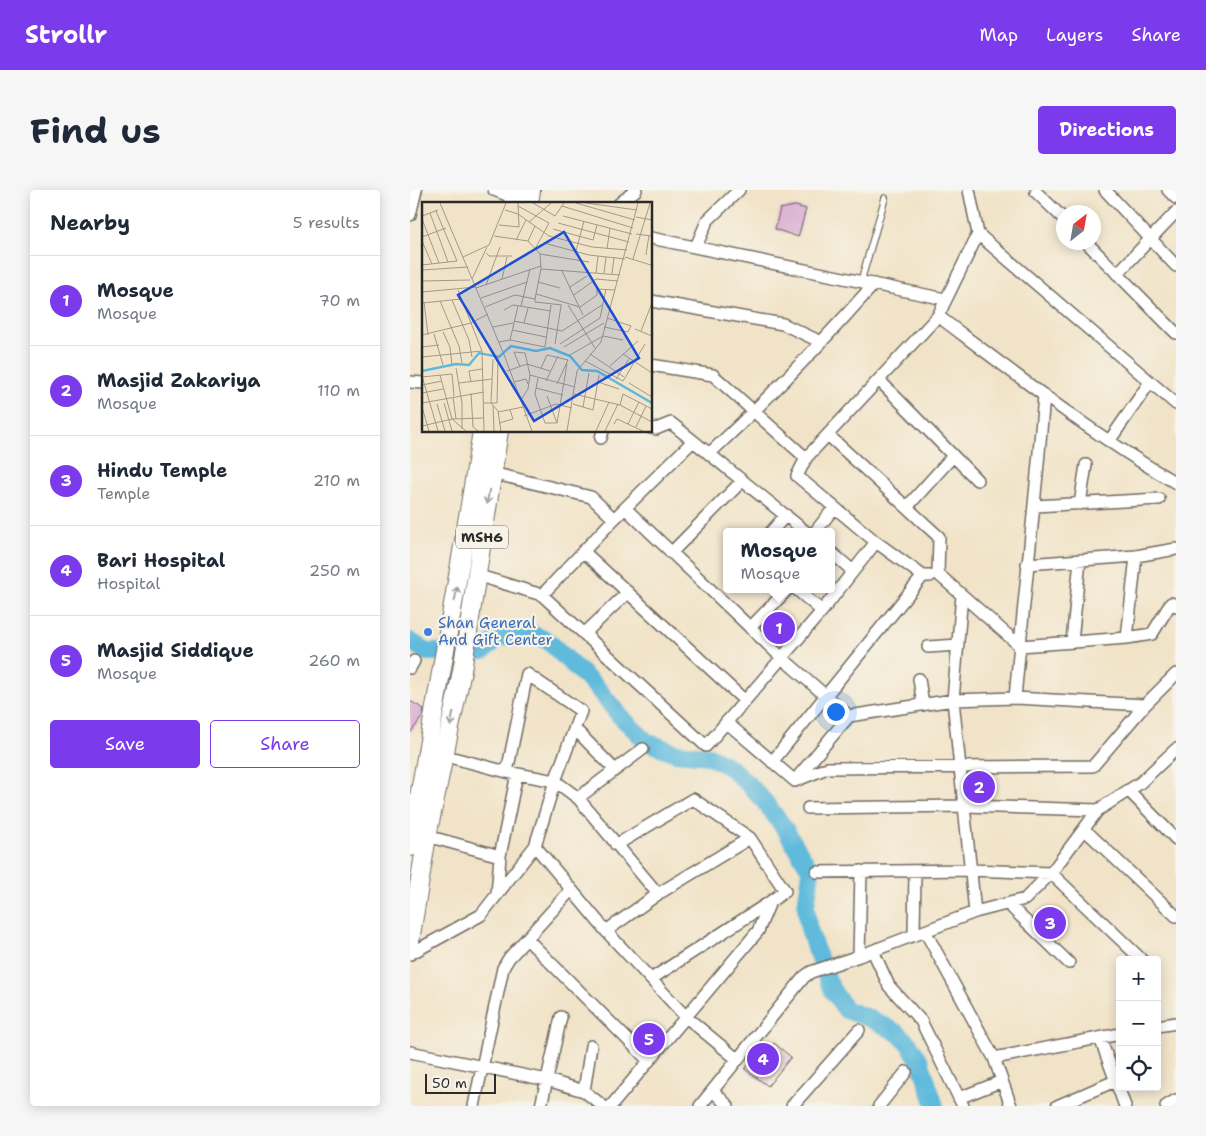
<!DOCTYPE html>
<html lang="en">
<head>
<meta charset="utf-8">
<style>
	body { margin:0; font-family:"Shantell Sans",sans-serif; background:#f6f6f7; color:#1f2937 }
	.controls { position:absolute; right:15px; bottom:15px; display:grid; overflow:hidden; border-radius:5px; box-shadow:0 2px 12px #0003 }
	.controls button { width:45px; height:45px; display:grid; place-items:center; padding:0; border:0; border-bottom:1px solid #e0e1e3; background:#fff; color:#1f2937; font:25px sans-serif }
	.compass { position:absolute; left:646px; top:15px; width:45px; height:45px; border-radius:50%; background:#fff; box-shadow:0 2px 12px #0003; rotate:31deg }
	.scale { position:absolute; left:15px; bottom:12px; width:71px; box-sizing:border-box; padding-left:5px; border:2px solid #2b2b2b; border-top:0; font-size:14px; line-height:18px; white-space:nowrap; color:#2b2b2b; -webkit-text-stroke:4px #f7f3e8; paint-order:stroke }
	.you { position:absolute; left:425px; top:521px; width:18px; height:18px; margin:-12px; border:4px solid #fff; border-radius:50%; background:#1a73e8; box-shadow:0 0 0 8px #1a73e833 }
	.badge { display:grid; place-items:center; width:32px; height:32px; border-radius:50%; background:#7c3aed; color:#fff; font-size:16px; font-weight:700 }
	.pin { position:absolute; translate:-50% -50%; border:2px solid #fff; box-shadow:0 1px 5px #0006 }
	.popup { position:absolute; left:313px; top:338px; width:112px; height:65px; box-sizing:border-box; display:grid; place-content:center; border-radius:5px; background:#fff; filter:drop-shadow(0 1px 4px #0005); font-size:16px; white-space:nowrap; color:#747a83 }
	.popup b { font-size:19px; color:#1f2937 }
	.popup::after { content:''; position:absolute; left:50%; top:100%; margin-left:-10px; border:10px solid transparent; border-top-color:#fff }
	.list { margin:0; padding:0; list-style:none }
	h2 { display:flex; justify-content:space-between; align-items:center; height:65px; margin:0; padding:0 20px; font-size:21px }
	h2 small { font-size:16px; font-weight:400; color:#747a83 }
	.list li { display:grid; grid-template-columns:32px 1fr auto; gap:15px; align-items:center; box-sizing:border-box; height:90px; padding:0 20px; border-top:1px solid #e0e1e3 }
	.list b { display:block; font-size:19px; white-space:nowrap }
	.list p { margin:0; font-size:16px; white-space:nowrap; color:#747a83 }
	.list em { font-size:16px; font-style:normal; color:#747a83 }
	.actions { display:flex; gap:10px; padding:15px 20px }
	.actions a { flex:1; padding:11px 0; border:1px solid #7c3aed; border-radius:5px; text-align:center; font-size:18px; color:#7c3aed }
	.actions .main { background:#7c3aed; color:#fff }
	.icon { flex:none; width:28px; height:28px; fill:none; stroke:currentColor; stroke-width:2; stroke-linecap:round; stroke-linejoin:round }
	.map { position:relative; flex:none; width:766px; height:916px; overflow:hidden; border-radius:5px }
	header { display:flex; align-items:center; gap:30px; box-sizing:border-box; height:70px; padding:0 25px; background:#7c3aed; color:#fff }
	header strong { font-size:24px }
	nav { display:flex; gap:28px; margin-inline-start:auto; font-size:18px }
	.intro { display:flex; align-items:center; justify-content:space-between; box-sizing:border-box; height:120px; padding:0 30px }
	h1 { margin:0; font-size:35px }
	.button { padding:12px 22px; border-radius:5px; background:#7c3aed; color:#fff; font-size:18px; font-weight:700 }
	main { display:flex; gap:30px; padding:0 30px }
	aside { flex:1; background:#fff; border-radius:5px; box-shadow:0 2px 12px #0003 }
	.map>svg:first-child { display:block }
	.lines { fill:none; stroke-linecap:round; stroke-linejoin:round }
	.river { stroke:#5ebadc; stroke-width:18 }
	.building { fill:#daadd3 }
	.lane-casing { stroke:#706b62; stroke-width:8 }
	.street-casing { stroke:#706b62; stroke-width:14 }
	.primary-casing { stroke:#706b62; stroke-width:20 }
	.lane { stroke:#fff; stroke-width:5.5 }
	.street { stroke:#fff; stroke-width:11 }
	.primary { stroke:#fff; stroke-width:18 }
	.oneway { stroke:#a0a0a0 }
	.shop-dot { fill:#3f7fe0; stroke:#f7f3e8; stroke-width:2 }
	.labels { text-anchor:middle; stroke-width:4.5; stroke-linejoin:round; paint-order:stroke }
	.shield { fill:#f7f3e8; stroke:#686764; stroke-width:1 }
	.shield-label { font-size:14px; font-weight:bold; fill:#2b2b2b }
	.shop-label { font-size:15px; fill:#366cbe; stroke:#f7f3e8; text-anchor:start }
	.inset-river { fill:none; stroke:#5ebadc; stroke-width:2.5 }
	.inset-road { fill:none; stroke:#a29989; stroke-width:1 }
	.view { fill:#1d4ed8; fill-opacity:0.15; stroke:#1d4ed8; stroke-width:2.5 }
	.inset-edge { fill:none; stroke:#2b2b2b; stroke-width:2.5 }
</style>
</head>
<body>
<header>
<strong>Strollr</strong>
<nav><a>Map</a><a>Layers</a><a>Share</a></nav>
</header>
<div class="intro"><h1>Find us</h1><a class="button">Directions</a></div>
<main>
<aside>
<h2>Nearby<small>5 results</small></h2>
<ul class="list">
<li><span class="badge">1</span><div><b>Mosque</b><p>Mosque</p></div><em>70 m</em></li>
<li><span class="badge">2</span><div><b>Masjid Zakariya</b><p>Mosque</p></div><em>110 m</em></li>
<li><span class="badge">3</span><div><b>Hindu Temple</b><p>Temple</p></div><em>210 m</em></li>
<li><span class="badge">4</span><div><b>Bari Hospital</b><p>Hospital</p></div><em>250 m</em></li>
<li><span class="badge">5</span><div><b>Masjid Siddique</b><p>Mosque</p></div><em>260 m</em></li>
</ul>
<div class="actions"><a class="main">Save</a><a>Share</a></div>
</aside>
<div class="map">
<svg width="766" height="916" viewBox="0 0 766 916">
	<rect width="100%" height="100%" fill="#f7f3e8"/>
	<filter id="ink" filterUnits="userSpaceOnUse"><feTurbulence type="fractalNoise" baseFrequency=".02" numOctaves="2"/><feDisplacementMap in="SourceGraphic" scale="10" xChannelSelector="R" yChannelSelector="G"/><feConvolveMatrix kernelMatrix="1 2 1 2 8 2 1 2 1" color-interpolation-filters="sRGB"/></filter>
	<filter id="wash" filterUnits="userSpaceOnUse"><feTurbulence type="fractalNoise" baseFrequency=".0096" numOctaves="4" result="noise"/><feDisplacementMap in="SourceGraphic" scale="20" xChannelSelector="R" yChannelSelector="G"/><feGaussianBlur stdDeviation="1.12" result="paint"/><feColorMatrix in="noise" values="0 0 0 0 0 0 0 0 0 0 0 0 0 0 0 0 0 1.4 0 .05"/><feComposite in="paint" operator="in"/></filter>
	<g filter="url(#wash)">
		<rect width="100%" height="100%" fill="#f1e3c7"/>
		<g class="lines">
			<path class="river" d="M0 451 17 462 74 461 87 449 103 443H120L138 451 188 499 209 525 237 552 266 563 299 566 321 578 339 595 354 611 375 639 401 681 396 716 398 735 404 755 422 800 436 820 459 828 475 836 489 844 499 854 510 871 525 916"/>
		</g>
		<g id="blocks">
			<path class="building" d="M385 16 396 19 388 47 365 39 370 19Z
				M0 511 14 519 13 526 0 543Z
				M364 853 381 867 358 896 335 879 350 859 356 863Z"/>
		</g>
	</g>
	<g filter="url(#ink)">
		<use href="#blocks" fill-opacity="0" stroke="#706b62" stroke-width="1"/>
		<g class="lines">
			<defs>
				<path id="lane" d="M451 91 475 8"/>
				<path id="street" d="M84 0 110 10
					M695 0 766 76
					M758 0 766 8
					M626 2 654 29
					M209 14 226 0
					M0 25 6 0
					M568 44 766 214
					M241 48 535 109
					M676 52 766 143
					M286 57 297 31 329 0
					M707 84 766 22
					M241 111 373 134 411 152
					M528 126C605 184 683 245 766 293
					M241 175 303 185 396 268 528 126 568 44 559 0
					M469 190 567 290
					M0 192 14 193
					M241 238 246 239 261 233 396 342
					M418 245 529 347 528 384 610 456 717 448 742 444 761 413 766 416
					M191 248 193 241
					M700 250 740 192
					M299 264C357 210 412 153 464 94
					M396 268 387 286 466 352 513 386H520
					M82 283 181 307 204 329
					M670 314 676 275
					M625 316 749 309
					M497 317 543 266
					M215 318 371 467 439 526 543 510 605 508 735 515
					M361 342 376 325
					M405 342 424 318
					M173 361 334 510
					M261 363 332 291
					M422 363 443 381
					M617 374 726 366 766 359
					M66 385 132 405 296 556 412 421 466 352
					M386 399 412 421
					M132 405 204 329 283 251
					M552 405 543 510 565 722
					M340 438 378 399
					M174 444 218 402
					M717 448 726 366
					M662 452 670 370
					M518 457 548 455
					M0 478 4 471
					M509 489 513 515
					M605 508C614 407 626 306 634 205
					M316 532 385 591
					M165 539 205 580
					M28 564 97 582 145 591 168 608 248 704
					M362 572 513 386
					M386 589 439 526
					M385 591 417 578 683 576 735 515 766 484
					M718 600 766 649
					M168 608 233 559
					M398 618 554 616 688 620
					M674 639 766 726
					M17 646 90 666 87 705
					M206 655 283 609 340 648 375 701 360 712 241 789
					M125 656 196 741 275 826 328 870
					M90 666 107 584
					M407 682 560 680 641 683 732 770
					M598 714 659 773
					M196 741 248 704 340 648
					M515 741 584 868 601 916
					M504 745 505 681
					M117 749 238 870
					M463 761 479 796 511 831 553 916
					M0 764 71 725 125 656 145 591 171 521 117 484 97 582
					M449 766 451 681
					M747 836 766 833
					M690 848 715 916
					M0 862 137 890 174 901 193 916
					M584 868 710 844
					M174 901 181 856
					M303 901 318 916
					M549 908 592 891
					M64 916 93 778 99 768 161 700
					M131 916 151 827
					M201 916 348 741 360 712
					M290 916 394 787 401 782 449 766 565 722 615 709 641 683 688 620 730 593 766 559
					M382 916 449 840
					M469 916 496 882
					M647 916 705 891
					M756 916 766 910"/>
				<path id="primary" d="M103 14 105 0
					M119 14 121 0
					M0 657C25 518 50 380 72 241
					M0 751 17 646 52 481 89 241"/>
			</defs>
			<use href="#lane" class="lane-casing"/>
			<use href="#street" class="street-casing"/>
			<use href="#primary" class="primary-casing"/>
			<use href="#lane" class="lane"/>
			<use href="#street" class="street"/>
			<use href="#primary" class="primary"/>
		</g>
		<defs><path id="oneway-shaft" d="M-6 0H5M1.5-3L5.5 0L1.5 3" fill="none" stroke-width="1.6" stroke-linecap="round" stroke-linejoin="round" transform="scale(1.25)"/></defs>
		<g class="oneway">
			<use href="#oneway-shaft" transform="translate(78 307) rotate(99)"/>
			<use href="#oneway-shaft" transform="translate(46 404) rotate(-79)"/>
			<use href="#oneway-shaft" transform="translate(42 529) rotate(101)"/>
		</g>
	</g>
	<circle class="shop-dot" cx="18" cy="442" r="5"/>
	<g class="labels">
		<rect class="shield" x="46" y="335.5" width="52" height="23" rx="4"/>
		<g class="shield-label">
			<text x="72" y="352">MSH6</text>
		</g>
		<g class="shop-label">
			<text x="28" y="438">Shan General<tspan x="28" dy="17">And Gift Center</tspan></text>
		</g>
	</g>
	<g transform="translate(12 12)">
		<rect width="230" height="230" fill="#f1e3c7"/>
		<path class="inset-river" d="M0 169 34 162 47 163 57 151 77 155 89 144 114 149 128 146 148 154 160 168 175 169 230 201"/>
		<path class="inset-road" d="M18 1 83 155 110 229M111 1 133 14 142 1M154 1 213 18M164 1 215 8M96 4 127 21 113 47M140 4 211 26M83 8 96 12 127 34 170 45 205 48M8 11 26 60M0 14 16 8M141 14 210 32M214 15 230 18M0 17 17 61M107 20 129 1M136 21 207 40M77 23 97 25 96 1M131 27 171 38 175 23M214 32 230 34M0 35 24 26M94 38 104 18M0 39 10 62M106 39 113 24M122 41 167 53 203 57M185 47 188 26M154 49 162 19M64 51 67 54H90M118 52 167 60M224 53 227 33M41 55 67 43 84 1M203 55 229 63 230 60M211 57 228 1M0 63 35 59 14 9M119 67 198 73M0 68 46 65M140 69 161 113M174 71 176 54M182 71 184 55M190 72 192 55M50 77 65 45M80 77 85 55M0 79 48 78M116 80 138 86M64 83 78 45M148 85 165 74M54 86 119 64M36 88 60 149 62 229M0 90 54 85M114 92 158 105 175 93V87L193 88M152 93 174 77 196 79M59 96 105 80M113 97V100L140 103M30 98 47 138 50 155M18 99 37 144 40 161M2 100 6 133M0 101 39 97M146 103 173 146M99 104 108 67M63 105 93 93 113 97 119 67 118 52 106 39 72 34M82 108 91 103 129 109M92 119 140 129 180 103M102 121 106 106M71 125 91 121M182 125 206 130 209 124 185 116M213 127 230 134M90 128 124 135M219 129 230 101M21 130 28 145 30 163M12 132 21 163M0 133 49 121 66 112M88 138 96 104M77 140 88 138 123 145 129 103M133 142 139 104M138 142 178 116 184 87M0 145 17 143M142 145 182 121M168 152 202 175M201 152 230 171M148 153 181 134 201 138M0 155 60 149M71 157 69 201 76 209 79 229M163 159 201 179 223 142M188 164 216 139M98 165 92 150 103 151 108 173 106 187 99 198M34 166 40 201V227M119 166 125 153 146 158 135 182M85 169 105 162 128 169M18 173 30 217 44 229M108 173 153 185M0 174 16 229M0 175 30 172 32 194M116 176 113 192 123 221H135M194 177 207 157M124 179 136 154M49 180 47 169 60 167M92 180 104 177 106 182M176 180 197 187M37 181 70 177M207 181 230 195M0 183 20 179M114 186 141 193M0 191 21 187M49 191 51 225 56 229M152 192 198 203 230 220M125 194 135 221M31 195 34 217M0 201 62 190M22 201 30 229M62 201H75L76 157M15 202 23 229M151 202 171 208 177 173M198 203 201 192 230 207M71 204 72 229M0 205 7 229M161 205 167 171M76 210 101 205M102 214 134 202 150 206M77 221 91 217 88 208M135 221 145 162M192 222 195 217 221 229M206 222 217 200M0 224 30 217 62 216M214 225 224 204M145 229 155 169 179 140 216 1M174 229 187 200M183 229 196 202"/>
		<path class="view" d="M142 30 217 156 112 219 36 93Z"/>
		<rect width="230" height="230" class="inset-edge"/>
	</g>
</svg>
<div class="controls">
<button>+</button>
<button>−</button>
<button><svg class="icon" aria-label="locate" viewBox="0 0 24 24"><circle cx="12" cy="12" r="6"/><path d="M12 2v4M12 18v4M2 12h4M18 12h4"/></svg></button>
</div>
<svg class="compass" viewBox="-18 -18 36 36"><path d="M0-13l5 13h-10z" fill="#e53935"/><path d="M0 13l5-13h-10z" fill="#747a83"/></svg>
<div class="scale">50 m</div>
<div class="you"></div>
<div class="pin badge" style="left:369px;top:438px">1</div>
<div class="popup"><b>Mosque</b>Mosque</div>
<div class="pin badge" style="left:569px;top:597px">2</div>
<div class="pin badge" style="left:640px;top:733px">3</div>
<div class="pin badge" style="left:353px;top:869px">4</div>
<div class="pin badge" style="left:239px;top:849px">5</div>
</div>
</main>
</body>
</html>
